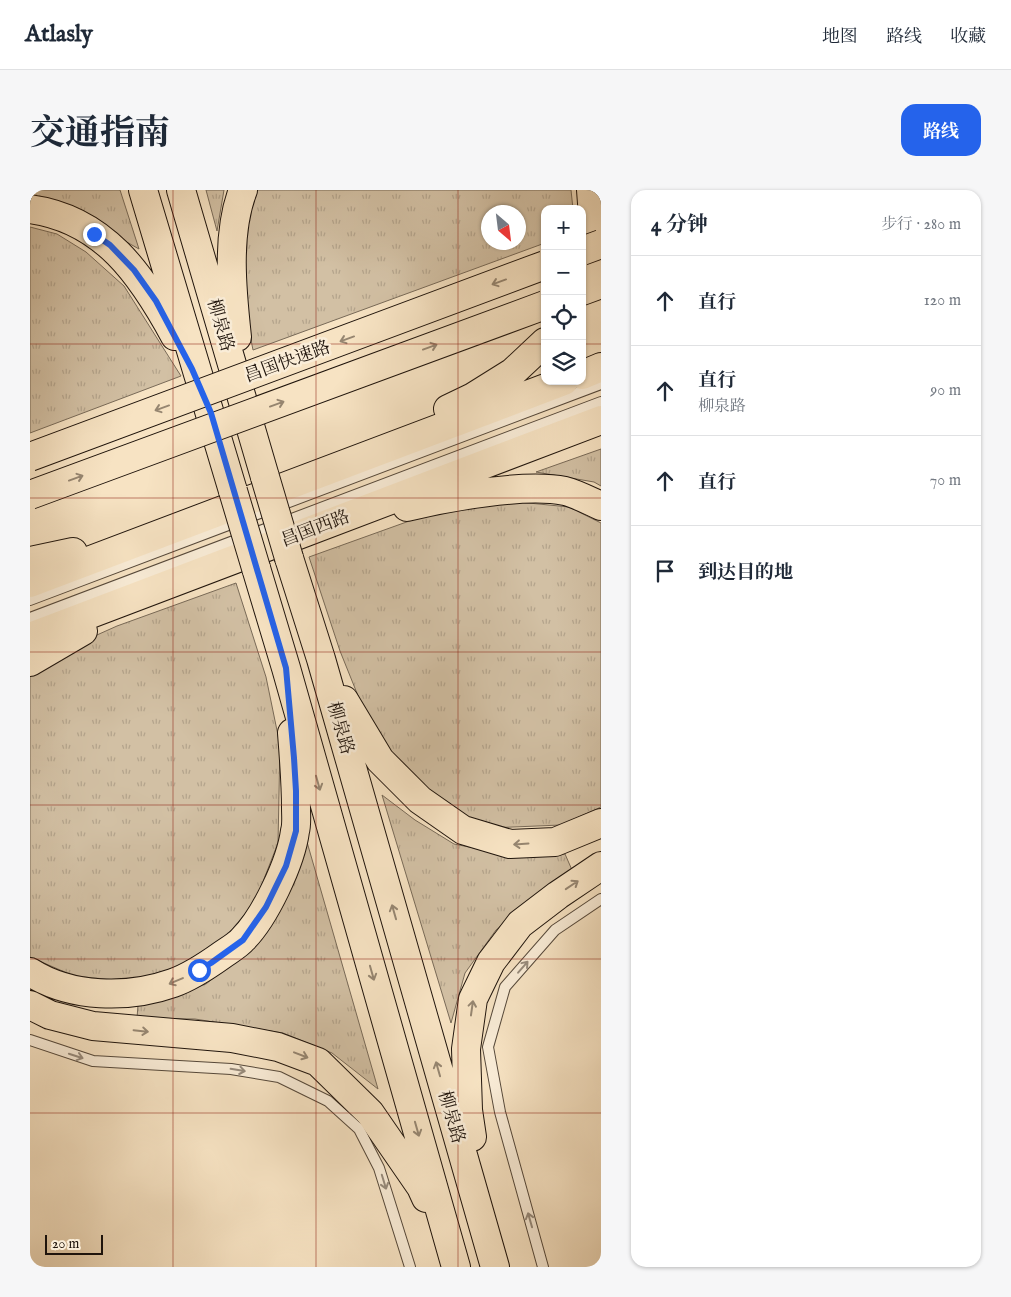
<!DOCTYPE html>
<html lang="zh">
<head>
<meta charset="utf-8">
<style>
	body { margin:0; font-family:"IM FELL English","Noto Serif SC",serif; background:#f6f6f7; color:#1f2937 }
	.controls { position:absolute; right:15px; top:15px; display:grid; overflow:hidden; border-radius:10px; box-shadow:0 1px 4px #0004 }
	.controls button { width:45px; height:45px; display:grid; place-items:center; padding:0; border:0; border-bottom:1px solid #e0e1e3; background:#fff; color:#1f2937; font:25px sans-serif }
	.compass { position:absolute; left:451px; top:15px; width:45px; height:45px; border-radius:50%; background:#fff; box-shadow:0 1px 4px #0004; rotate:152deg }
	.scale { position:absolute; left:15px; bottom:12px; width:58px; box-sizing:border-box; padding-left:5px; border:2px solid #1f140c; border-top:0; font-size:14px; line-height:18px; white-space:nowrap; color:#1f140c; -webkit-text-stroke:4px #faedd8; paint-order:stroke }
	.stop { position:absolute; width:15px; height:15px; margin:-11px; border:4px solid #2563eb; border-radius:50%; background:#fff }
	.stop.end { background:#2563eb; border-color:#fff; box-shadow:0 1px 5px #0008 }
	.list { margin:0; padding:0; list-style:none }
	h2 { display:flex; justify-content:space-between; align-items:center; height:65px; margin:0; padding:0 20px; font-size:21px }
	h2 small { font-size:16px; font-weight:400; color:#747a83 }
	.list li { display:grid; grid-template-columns:32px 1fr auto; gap:15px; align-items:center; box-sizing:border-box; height:90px; padding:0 20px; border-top:1px solid #e0e1e3 }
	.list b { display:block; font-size:19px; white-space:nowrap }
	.list p { margin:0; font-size:16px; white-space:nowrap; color:#747a83 }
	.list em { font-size:16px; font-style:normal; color:#747a83 }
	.icon { flex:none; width:28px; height:28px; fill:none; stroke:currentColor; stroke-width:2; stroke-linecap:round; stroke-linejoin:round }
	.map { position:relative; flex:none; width:571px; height:1077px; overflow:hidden; border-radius:15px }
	header { display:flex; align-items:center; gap:30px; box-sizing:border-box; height:70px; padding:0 25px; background:#fff; border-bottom:1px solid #e0e1e3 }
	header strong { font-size:24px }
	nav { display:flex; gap:28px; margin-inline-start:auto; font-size:18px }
	.intro { display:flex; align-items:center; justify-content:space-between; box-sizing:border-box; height:120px; padding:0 30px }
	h1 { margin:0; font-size:35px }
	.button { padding:12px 22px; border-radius:15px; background:#2563eb; color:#fff; font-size:18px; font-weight:700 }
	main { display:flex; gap:30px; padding:0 30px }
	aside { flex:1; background:#fff; border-radius:15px; box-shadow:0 1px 4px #0004 }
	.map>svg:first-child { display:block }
	.grass { fill:url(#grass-tufts); stroke:#786a58; fill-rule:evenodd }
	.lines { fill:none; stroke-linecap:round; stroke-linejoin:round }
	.service-casing { stroke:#55483a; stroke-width:12 }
	.primary-casing { stroke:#1f140c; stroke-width:30 }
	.trunk-casing { stroke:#1f140c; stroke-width:30 }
	.service { stroke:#faedd8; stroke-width:10 }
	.primary { stroke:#f7e3c3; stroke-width:28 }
	.trunk { stroke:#f7e3c3; stroke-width:28 }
	.primary-bridge-casing { stroke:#1f140c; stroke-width:30; stroke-linecap:butt }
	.trunk-bridge-casing { stroke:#1f140c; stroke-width:30; stroke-linecap:butt }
	.primary-bridge { stroke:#f7e3c3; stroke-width:28 }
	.trunk-bridge { stroke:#f7e3c3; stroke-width:28 }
	.oneway { stroke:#968671 }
	.oneway2 { stroke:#978b7c }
	.route { stroke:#2563eb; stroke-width:6 }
	.grid { fill:none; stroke:#8f2418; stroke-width:1; stroke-opacity:0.55 }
	.labels { text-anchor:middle; stroke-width:5; stroke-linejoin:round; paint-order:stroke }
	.street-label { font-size:18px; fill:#1f140c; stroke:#faedd8 }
</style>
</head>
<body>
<header>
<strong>Atlasly</strong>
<nav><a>地图</a><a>路线</a><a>收藏</a></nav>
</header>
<div class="intro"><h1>交通指南</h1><a class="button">路线</a></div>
<main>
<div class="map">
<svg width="571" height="1077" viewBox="0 0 571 1077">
	<defs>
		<pattern id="grass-tufts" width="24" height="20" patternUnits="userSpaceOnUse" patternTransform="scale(1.25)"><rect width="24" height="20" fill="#d2c0a4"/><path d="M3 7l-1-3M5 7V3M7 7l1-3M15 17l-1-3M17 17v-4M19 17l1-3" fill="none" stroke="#b4a48c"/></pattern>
	</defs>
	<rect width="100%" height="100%" fill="#f7e3c3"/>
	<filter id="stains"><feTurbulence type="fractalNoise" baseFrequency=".004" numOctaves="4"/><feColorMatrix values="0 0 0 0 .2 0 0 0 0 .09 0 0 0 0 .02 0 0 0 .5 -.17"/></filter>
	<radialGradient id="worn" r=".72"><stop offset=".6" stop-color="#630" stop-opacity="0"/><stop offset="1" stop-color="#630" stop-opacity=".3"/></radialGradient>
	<path class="grass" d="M0 0H90L109 59 63 33 0 11Z
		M176 0H194L187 41Z
		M221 0H541L543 19H515V53L223 160 213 109 212 57ZM458 22H488V52H458Z
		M0 37 27 44 56 62 94 96 151 186 0 243Z
		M571 259V296L564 292 506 282Z
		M468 310 539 317 571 333V617L531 635 459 638 395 608 345 548 310 461 279 367 396 325Z
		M206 393 236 487 250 555 248 653 225 712 193 750 143 780 96 791 44 786 0 767V484L29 462 87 436Z
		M352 605 385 630 424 654 489 667 535 664 542 680 506 706 466 740 435 783 421 833Z
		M275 645 348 899 302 863 253 843 165 829 107 828 108 815 176 794 220 759Z"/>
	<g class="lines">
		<defs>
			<path id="service" d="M0 410 571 194
				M0 428 571 212
				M0 850 63 871 201 879 249 887 298 911 329 939 349 978 380 1077
				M513 1077 470 922 458 857 475 797 525 740 571 709"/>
			<path id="primary" d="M113 0 203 301
				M151 0 235 287
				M0 19C74 29 112 85 145 146
				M552 97 560 81 564 40 561 0
				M207 147C202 101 196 44 213 0
				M552 185 571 177
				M418 219 443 207 483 182 515 152
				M377 317C418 307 494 293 535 301 547 304 560 311 571 316
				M259 368 291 469 465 1077
				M0 371 43 362
				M226 378 256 478 426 1077
				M0 393 534 191
				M0 447 571 230
				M0 472 53 441
				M314 510 350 570 390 610 433 640 480 654 525 652 571 633
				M0 782C41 808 98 809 143 793 160 787 178 775 192 765 199 760 208 755 213 749 235 727 261 672 265 641 267 634 266 626 266 618 266 593 264 568 262 543
				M0 815 20 825 63 836 202 848 248 857 288 872 340 923 391 997 396 1008
				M442 947 438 920 436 859 443 809 461 772 490 734 528 705 571 676"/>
			<path id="trunk" d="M552 101 571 94"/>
		</defs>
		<use href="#service" class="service-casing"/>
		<use href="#primary" class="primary-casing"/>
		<use href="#trunk" class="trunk-casing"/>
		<use href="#service" class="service"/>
		<use href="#primary" class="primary"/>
		<use href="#trunk" class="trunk"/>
		<defs>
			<path id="primary-bridge" d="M235 287 259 368
				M203 301 226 378"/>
			<path id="trunk-bridge" d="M552 61 571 54
				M0 267 515 75
				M0 305 515 115"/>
		</defs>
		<use href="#primary-bridge" class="primary-bridge-casing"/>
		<use href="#trunk-bridge" class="trunk-bridge-casing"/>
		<use href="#primary-bridge" class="primary-bridge"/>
		<use href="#trunk-bridge" class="trunk-bridge"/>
	</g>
	<defs><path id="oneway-shaft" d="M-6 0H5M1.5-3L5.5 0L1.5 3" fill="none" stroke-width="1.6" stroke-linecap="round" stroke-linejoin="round" transform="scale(1.25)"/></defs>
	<g class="oneway">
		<use href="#oneway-shaft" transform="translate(469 92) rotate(160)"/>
		<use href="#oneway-shaft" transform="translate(317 149) rotate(160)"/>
		<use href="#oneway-shaft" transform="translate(400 157) rotate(-20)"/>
		<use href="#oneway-shaft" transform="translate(247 214) rotate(-20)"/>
		<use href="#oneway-shaft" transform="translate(132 218) rotate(160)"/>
		<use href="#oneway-shaft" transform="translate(46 288) rotate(-20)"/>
		<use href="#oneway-shaft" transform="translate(288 593) rotate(74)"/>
		<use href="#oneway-shaft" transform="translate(491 654) rotate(176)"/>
		<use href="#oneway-shaft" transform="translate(542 695) rotate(-34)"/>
		<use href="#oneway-shaft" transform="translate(364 722) rotate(-106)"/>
		<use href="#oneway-shaft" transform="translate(342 783) rotate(74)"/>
		<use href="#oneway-shaft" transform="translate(146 791) rotate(157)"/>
		<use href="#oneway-shaft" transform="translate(442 818) rotate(-82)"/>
		<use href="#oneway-shaft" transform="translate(111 841) rotate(6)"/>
		<use href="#oneway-shaft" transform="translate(271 865) rotate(21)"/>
		<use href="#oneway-shaft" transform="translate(408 879) rotate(-106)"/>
		<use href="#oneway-shaft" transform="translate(387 939) rotate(74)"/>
	</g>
	<g class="oneway2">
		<use href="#oneway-shaft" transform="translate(493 777) rotate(-49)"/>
		<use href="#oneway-shaft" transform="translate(46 866) rotate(18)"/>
		<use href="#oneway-shaft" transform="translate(208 880) rotate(9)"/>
		<use href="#oneway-shaft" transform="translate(354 992) rotate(73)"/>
		<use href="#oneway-shaft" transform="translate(500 1030) rotate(-106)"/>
	</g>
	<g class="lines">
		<path class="route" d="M64 44 80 55 104 80 126 111 162 179 181 223 256 478 264 568 266 601V641L256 676 236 717 213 750 181 773 169 780"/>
	</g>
	<path class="grid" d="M143 0V1077M286 0V1077M428 0V1077M0 154H515M552 154H571M0 308H571M0 462H571M0 615H571M0 769H571M0 923H571"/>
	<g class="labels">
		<g class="street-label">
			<text transform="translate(191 135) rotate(74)" y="6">柳泉路</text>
			<text transform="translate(257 171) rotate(-20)" y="6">昌国快速路</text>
			<text transform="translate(285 338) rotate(-21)" y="6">昌国西路</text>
			<text transform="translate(311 538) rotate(74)" y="6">柳泉路</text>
			<text transform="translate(422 927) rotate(74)" y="6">柳泉路</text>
		</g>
	</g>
	<rect width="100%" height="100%" filter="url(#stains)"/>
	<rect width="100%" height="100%" fill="url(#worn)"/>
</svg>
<div class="controls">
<button>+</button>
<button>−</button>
<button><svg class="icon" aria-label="locate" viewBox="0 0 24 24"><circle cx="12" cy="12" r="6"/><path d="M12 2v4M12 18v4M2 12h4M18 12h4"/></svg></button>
<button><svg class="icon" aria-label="layers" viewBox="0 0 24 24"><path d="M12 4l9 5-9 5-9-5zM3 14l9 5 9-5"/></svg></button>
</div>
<svg class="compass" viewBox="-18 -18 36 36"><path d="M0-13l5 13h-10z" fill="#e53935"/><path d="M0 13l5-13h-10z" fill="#747a83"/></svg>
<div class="scale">20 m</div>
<div class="stop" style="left:169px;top:780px"></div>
<div class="stop end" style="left:64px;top:44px"></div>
</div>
<aside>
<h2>4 分钟<small>步行 · 280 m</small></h2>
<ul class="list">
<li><svg class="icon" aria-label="ahead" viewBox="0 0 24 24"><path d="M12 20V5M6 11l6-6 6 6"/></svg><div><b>直行</b></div><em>120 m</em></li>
<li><svg class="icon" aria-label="ahead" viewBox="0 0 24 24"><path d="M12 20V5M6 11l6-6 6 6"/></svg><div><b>直行</b><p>柳泉路</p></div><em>90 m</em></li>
<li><svg class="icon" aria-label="ahead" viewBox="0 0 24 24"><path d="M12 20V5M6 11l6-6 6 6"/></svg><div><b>直行</b></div><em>70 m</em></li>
<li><svg class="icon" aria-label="arrive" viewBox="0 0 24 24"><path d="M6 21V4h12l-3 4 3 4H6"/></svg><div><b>到达目的地</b></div></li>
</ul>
</aside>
</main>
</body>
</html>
